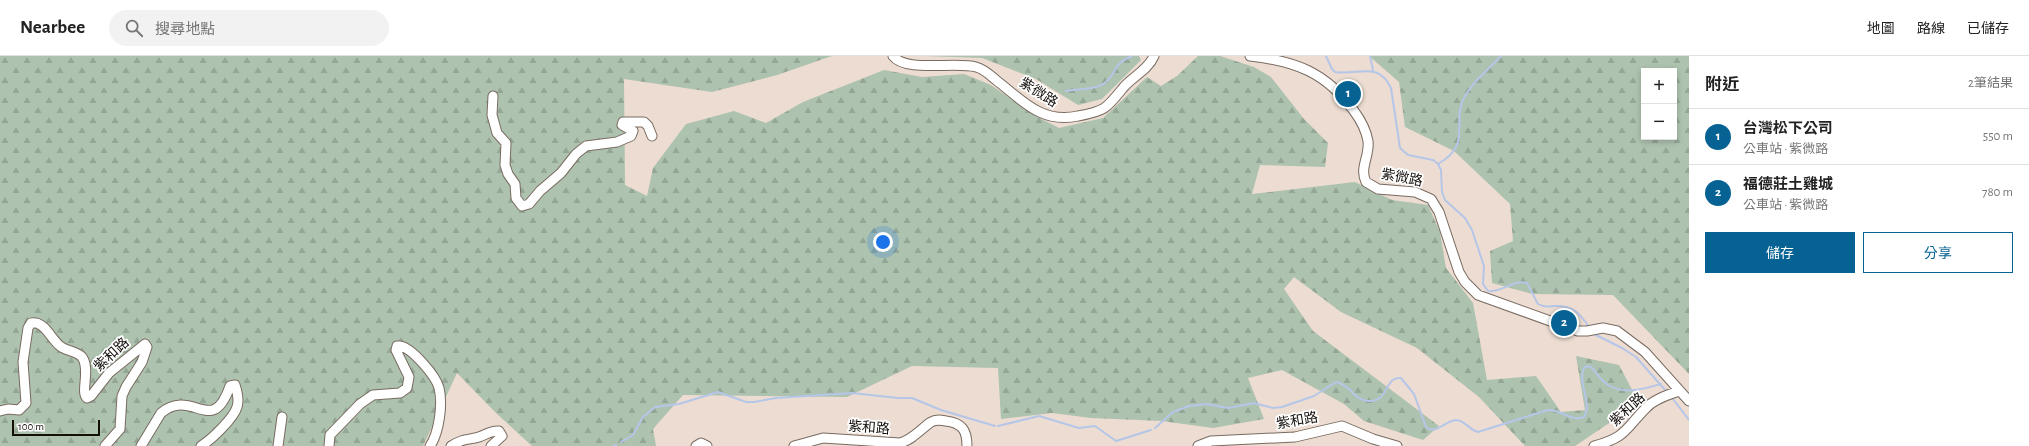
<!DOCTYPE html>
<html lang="zh-TW">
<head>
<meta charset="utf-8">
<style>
	body { margin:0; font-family:"Alegreya Sans","Noto Sans TC",sans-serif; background:#f2f2f2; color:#222 }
	.controls { position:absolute; right:12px; top:12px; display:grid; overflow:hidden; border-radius:0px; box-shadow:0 2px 6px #0003 }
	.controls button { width:36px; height:36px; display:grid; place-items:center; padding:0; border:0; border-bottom:1px solid #e0e0e0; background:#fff; color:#222; font:20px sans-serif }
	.scale { position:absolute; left:12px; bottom:10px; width:88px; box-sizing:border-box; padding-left:4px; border:2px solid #140e0b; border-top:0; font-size:11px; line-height:14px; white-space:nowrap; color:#140e0b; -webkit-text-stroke:3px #fff; paint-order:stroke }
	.you { position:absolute; left:883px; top:186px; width:14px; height:14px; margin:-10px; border:3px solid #fff; border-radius:50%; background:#1a73e8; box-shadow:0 0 0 6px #1a73e833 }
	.badge { display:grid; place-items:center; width:26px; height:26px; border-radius:50%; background:#066293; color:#fff; font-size:13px; font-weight:700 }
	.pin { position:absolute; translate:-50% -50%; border:2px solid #fff; box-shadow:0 1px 4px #0006 }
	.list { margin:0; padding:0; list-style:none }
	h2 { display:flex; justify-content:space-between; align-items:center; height:52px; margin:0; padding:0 16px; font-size:17px }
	h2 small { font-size:13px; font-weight:400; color:#767676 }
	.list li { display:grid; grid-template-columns:26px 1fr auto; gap:12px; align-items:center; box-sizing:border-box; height:56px; padding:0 16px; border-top:1px solid #e0e0e0 }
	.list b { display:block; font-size:15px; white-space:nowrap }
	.list p { margin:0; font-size:13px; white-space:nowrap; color:#767676 }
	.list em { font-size:13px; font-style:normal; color:#767676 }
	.actions { display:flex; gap:8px; padding:12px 16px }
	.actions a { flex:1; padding:9px 0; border:1px solid #066293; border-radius:0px; text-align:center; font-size:14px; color:#066293 }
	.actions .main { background:#066293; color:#fff }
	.icon { flex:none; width:22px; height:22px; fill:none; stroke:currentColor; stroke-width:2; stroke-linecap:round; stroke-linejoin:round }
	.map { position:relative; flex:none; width:1689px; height:390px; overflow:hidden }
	header { display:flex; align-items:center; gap:24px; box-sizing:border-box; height:56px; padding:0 20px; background:#fff; border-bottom:1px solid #e0e0e0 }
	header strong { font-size:19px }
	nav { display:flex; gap:22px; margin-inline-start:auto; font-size:14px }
	.search { width:280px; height:36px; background:#f2f2f2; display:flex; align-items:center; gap:10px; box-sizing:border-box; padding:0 14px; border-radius:22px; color:#767676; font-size:15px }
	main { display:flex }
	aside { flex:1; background:#fff }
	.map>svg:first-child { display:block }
	.forest { fill:url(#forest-firs); fill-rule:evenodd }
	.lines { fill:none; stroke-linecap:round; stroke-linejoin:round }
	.stream { stroke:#b5c6e8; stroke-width:2 }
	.minor-casing { stroke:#796b61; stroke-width:11 }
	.minor { stroke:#fff; stroke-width:9 }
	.labels { text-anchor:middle; stroke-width:3.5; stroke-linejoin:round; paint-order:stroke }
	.street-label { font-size:14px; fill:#140e0b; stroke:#fff }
</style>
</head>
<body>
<header>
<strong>Nearbee</strong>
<div class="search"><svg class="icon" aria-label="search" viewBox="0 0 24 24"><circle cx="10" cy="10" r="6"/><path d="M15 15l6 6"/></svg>搜尋地點</div>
<nav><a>地圖</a><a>路線</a><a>已儲存</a></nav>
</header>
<main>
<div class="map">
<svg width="1689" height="390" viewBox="0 0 1689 390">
	<defs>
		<pattern id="forest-firs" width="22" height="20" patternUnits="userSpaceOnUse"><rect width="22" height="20" fill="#adc2af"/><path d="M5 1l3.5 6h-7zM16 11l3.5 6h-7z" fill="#94a695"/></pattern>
	</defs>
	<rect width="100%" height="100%" fill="#ecdcd1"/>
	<path class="forest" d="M0 0H832L777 19 712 36 624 23 625 129 647 140 653 112 686 68 734 55 766 67 803 46 884 14 922 21 964 18 991 29 1032 58 1059 72 1103 62 1147 21 1161 30 1177 20 1198 0H1220L1254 11 1271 21 1304 63 1328 87 1325 111 1260 109 1252 138 1355 126 1392 144 1428 149 1440 176 1446 212 1473 247 1487 324 1536 320 1561 356 1585 354 1576 300 1619 309 1639 347 1575 390H1525L1479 341 1417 292 1341 256 1294 221 1284 233 1313 275 1439 370 1423 384 1364 365 1344 348 1282 314 1248 322 1264 363 1213 372 1162 365 1091 362 1052 357 1001 363 998 312 912 310 847 341 683 339 653 373 656 390H532L496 357 457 317 423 390H0Z
		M925 0H1139L1141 4 1102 43 1078 49 1036 23 982 2Z
		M1369 0H1689V318L1613 239 1532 238 1492 227 1490 195 1513 185 1510 148 1454 95 1405 71 1399 26ZM1644 15H1674V81H1644Z"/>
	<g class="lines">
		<path class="stream" d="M1326 0 1332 13 1335 16C1358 20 1378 4 1391 32L1400 92 1408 99 1433 104 1438 108 1441 114 1442 136 1445 144 1465 162 1472 174 1484 210 1483 228 1488 235C1502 237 1513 223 1527 227L1538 248C1543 251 1548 251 1553 250 1572 249 1579 256 1589 271
			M1370 0 1373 14
			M1066 35C1079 33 1096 34 1106 26 1119 15 1111 9 1132 0
			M1438 108C1474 87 1450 66 1465 40 1474 24 1489 13 1501 0
			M1594 278 1622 292 1636 301 1666 335
			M1673 343 1689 364
			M998 370 1039 360 1079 372 1095 370 1116 385 1151 374
			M1155 372 1173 356 1189 350 1207 348 1228 352 1254 347 1273 352 1282 351 1314 340 1336 326C1350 328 1355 345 1368 345 1390 346 1384 320 1401 322L1414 338 1426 371C1437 379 1444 365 1456 364 1465 364 1469 374 1478 376L1548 354C1560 353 1571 366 1584 361 1593 348 1577 327 1584 312L1587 310 1591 311C1597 317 1601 325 1608 329 1625 339 1643 333 1661 328
			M621 386 633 379 643 361 655 351 679 348 718 336 746 346H754L776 342 852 337 898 342H912L941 354 995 370
			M614 390 616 389"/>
		<defs>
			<path id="minor" d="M893 0C906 17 956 5 976 11 984 13 990 19 996 24 1023 45 1042 68 1078 60 1105 55 1106 53 1123 32 1132 21 1148 14 1154 0
				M1250 0C1295 5 1326 16 1354 55 1360 63 1366 74 1368 85 1370 100 1359 112 1366 126L1378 133 1415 136 1431 143 1439 156 1459 216 1465 226 1478 239 1578 275H1587L1603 272 1617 275 1645 296 1689 345
				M493 40 492 59 497 77 506 87 505 109 508 118 515 128 516 142 522 150 529 148 540 135 561 117 576 98 586 90 617 86 631 80 633 75 622 69 623 66H644L648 70 652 80
				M0 355 8 353 19 354 26 347 23 306 28 272 31 267C44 264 51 283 60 290 66 295 76 295 82 301 91 313 80 336 87 342L91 340 109 317 145 288 147 291 142 306 126 331 122 340 120 373 105 390
				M141 390 161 357C193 331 212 382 230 330L235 329C237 335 239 345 237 351 234 362 211 384 201 390
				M278 390 282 361
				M329 390 330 379 360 348 373 339 400 337 407 332 409 321 396 294 397 290H400C412 292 436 320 439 332 443 348 439 377 430 390
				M451 390C461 384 464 384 475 382 483 381 490 374 499 375L502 380 491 390
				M696 390 701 387 707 390
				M794 390 823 382 900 387C912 384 921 373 931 366 936 363 941 364 946 365 962 367 967 374 967 390
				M1198 390 1211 385 1295 381 1342 370 1373 383 1397 390
				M1594 390C1627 381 1625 373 1646 352 1654 343 1668 339 1679 335"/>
		</defs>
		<use href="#minor" class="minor-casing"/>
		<use href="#minor" class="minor"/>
	</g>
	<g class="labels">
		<g class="street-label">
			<text transform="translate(1039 36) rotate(32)" y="5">紫微路</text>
			<text transform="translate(1402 121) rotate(11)" y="5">紫微路</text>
			<text transform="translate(111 298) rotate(-43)" y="5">紫和路</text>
			<text transform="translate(1627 353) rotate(-43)" y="5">紫和路</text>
			<text transform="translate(1297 364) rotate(-10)" y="5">紫和路</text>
			<text transform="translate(869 371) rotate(5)" y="5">紫和路</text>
		</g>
	</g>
</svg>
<div class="controls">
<button>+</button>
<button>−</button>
</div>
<div class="scale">100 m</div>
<div class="you"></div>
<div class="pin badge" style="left:1348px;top:38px">1</div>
<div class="pin badge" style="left:1564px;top:267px">2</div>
</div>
<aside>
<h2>附近<small>2筆結果</small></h2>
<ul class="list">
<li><span class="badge">1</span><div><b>台灣松下公司</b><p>公車站 · 紫微路</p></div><em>550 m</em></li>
<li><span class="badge">2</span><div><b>福德莊土雞城</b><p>公車站 · 紫微路</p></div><em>780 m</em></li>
</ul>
<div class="actions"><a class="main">儲存</a><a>分享</a></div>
</aside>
</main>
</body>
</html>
